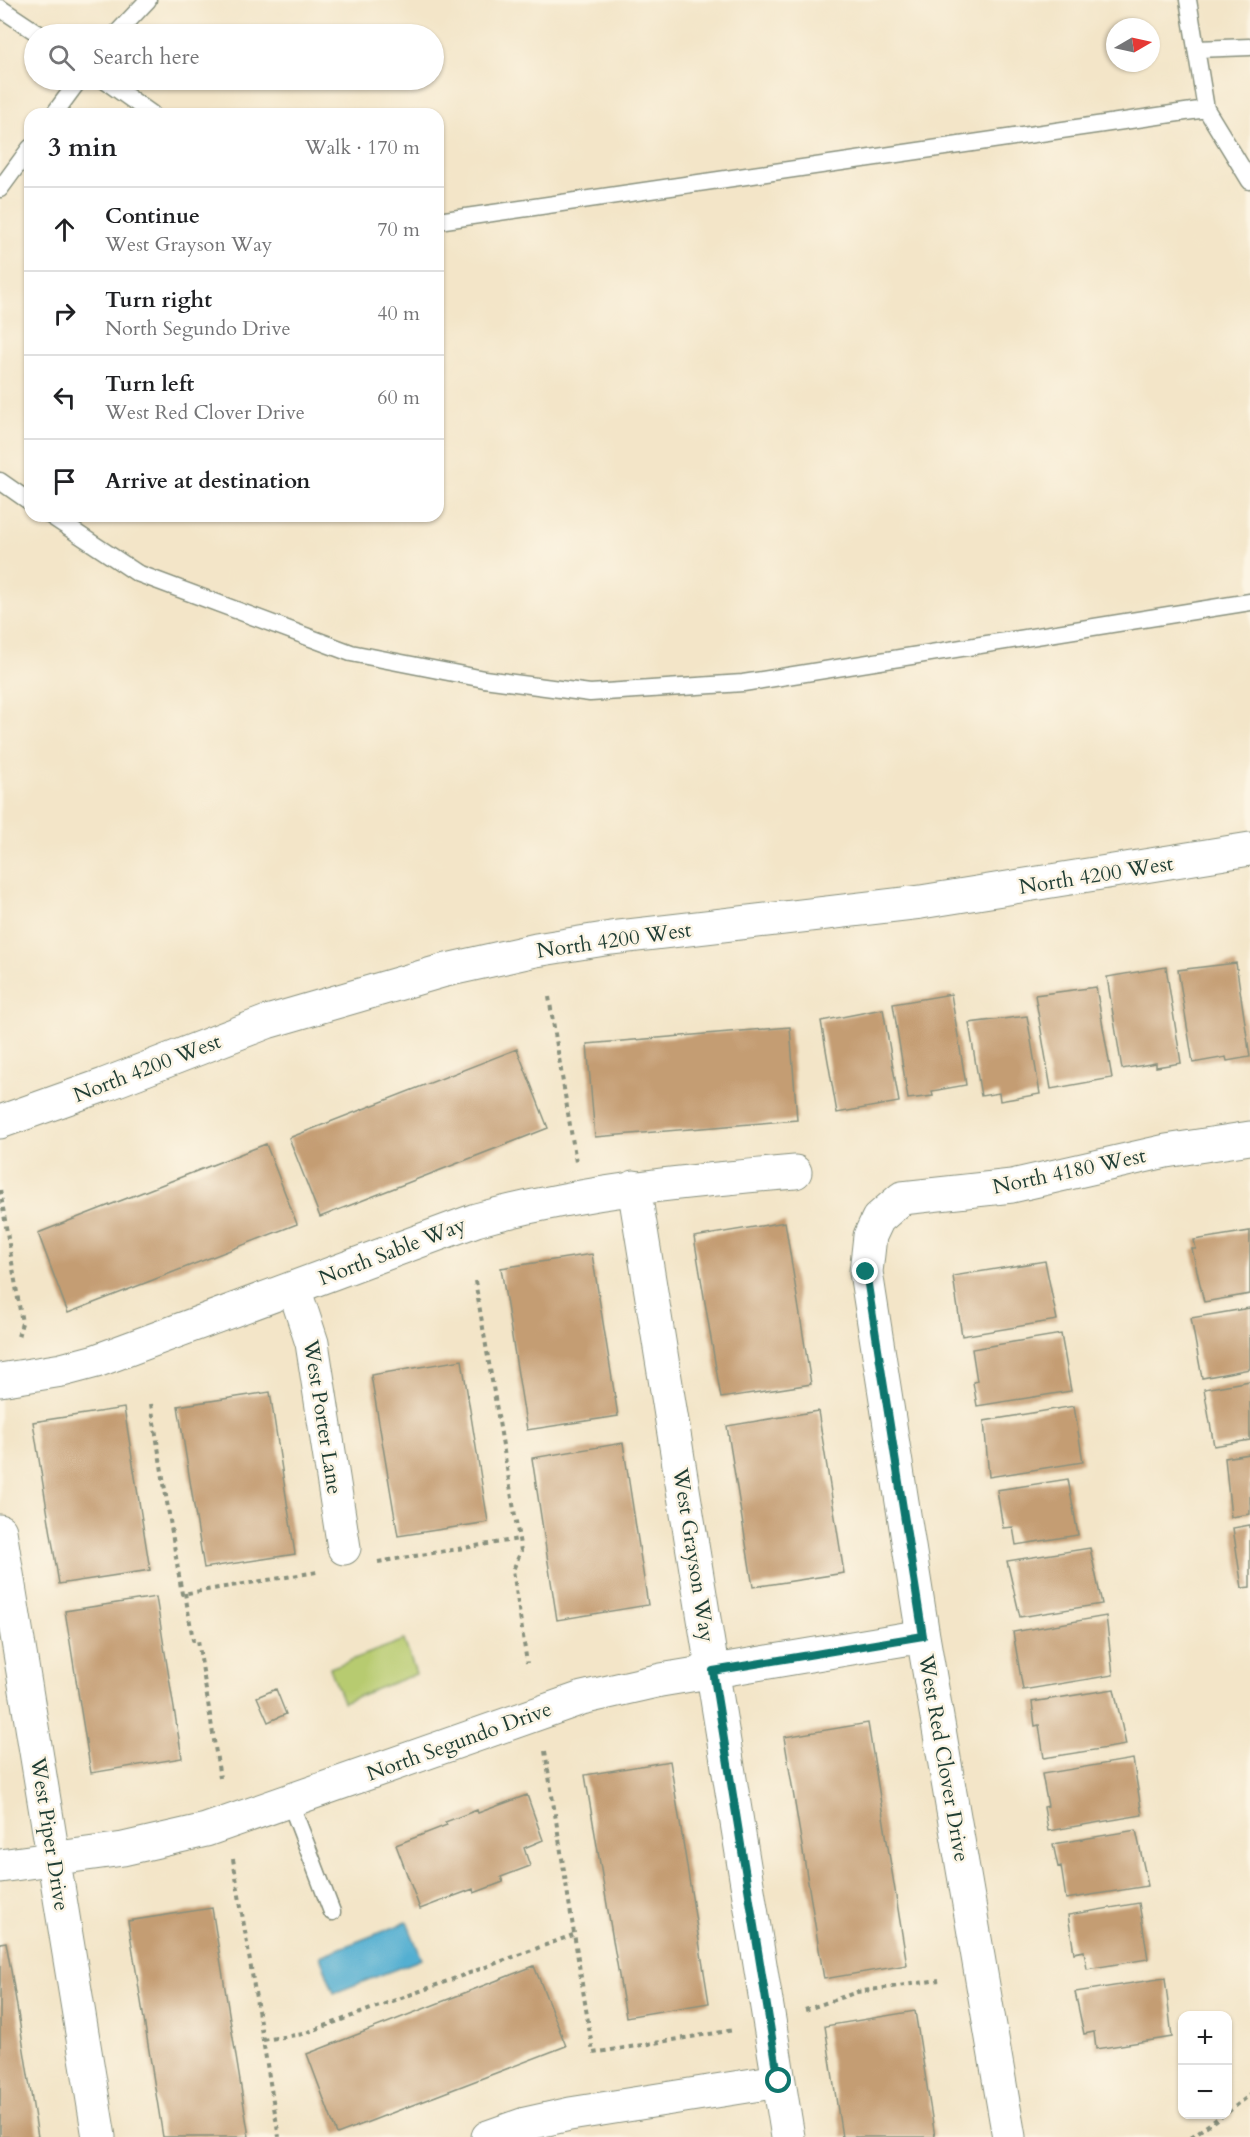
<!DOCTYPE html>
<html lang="en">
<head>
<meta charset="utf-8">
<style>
	body { margin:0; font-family:Cardo,serif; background:#f6f6f6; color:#202124 }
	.controls { position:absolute; right:18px; bottom:18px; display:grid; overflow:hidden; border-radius:12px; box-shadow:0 2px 4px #0004 }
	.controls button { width:54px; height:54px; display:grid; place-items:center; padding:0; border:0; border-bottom:2px solid #e0e0e0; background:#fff; color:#202124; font:30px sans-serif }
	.compass { position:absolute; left:1106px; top:18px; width:54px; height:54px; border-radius:50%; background:#fff; box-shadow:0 2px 4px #0004; rotate:81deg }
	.stop { position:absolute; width:18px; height:18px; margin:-14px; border:4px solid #0f766e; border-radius:50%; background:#fff }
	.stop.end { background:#0f766e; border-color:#fff; box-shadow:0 2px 6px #0008 }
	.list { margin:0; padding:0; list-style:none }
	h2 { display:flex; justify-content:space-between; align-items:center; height:78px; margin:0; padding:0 24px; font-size:26px }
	h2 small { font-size:20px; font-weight:400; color:#757577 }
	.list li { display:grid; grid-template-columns:39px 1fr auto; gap:18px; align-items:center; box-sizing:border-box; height:84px; padding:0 24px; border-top:2px solid #e0e0e0 }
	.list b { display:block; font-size:22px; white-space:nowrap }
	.list p { margin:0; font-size:20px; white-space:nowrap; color:#757577 }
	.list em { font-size:20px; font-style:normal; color:#757577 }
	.icon { flex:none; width:33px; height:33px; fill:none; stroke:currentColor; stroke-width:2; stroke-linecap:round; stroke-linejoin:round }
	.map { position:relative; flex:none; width:1250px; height:2137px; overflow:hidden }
	.search { position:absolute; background:#fff; box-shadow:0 2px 4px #0004; left:24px; top:24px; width:420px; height:66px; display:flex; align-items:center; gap:15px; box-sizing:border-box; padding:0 21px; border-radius:33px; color:#757577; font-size:22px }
	.panel { position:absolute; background:#fff; box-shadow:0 2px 4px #0004; left:24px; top:108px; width:420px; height:414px; border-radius:18px }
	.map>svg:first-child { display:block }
	.green { fill:#b7cb6f; stroke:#6b8452; stroke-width:1.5 }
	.water { fill:#53afd1; stroke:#397682; stroke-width:1.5 }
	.building { fill:#c49d73 }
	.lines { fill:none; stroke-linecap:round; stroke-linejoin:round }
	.lane-casing { stroke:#89917e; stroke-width:19 }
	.street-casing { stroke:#89917e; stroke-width:35 }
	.path { stroke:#89917e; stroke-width:4; stroke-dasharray:4.5 4.5; stroke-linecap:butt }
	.lane { stroke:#fff; stroke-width:16 }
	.street { stroke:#fff; stroke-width:33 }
	.route { stroke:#0f766e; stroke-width:8 }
	.labels { text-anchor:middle; stroke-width:5; stroke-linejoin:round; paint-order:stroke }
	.street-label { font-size:21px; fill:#1f3d34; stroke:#fcf5e5 }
</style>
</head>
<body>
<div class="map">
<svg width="1250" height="2137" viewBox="0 0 1250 2137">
	<rect width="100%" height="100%" fill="#fcf5e5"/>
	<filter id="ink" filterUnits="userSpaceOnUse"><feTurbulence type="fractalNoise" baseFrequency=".0167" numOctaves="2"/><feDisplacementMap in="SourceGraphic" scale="12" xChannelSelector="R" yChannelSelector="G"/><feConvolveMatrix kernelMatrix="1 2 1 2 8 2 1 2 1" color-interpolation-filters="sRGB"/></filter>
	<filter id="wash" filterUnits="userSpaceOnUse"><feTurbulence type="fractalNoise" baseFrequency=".008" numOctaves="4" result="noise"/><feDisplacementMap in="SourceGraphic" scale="24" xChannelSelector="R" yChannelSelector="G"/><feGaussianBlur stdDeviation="1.35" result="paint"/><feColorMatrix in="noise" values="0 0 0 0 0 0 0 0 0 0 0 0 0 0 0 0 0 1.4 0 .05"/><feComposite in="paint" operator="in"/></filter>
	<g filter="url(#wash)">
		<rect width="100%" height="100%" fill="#f3e5c8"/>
		<path class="green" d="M404 1640 416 1674 343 1702 330 1668Z"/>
		<path class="water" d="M407 1922 422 1959 334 1993 320 1956Z"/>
		<g id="blocks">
			<path class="building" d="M1236 963 1250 1057 1227 1061 1226 1057 1193 1063 1178 970Z
				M1166 967 1181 1063 1156 1067V1063L1122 1069 1107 977Z
				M1096 987 1112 1078 1051 1089 1035 995Z
				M951 994 966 1085 932 1091 933 1096 908 1099 893 1004Z
				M883 1009 899 1102 837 1113 821 1021Z
				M1027 1016 1040 1094 1000 1101 999 1093 981 1096 969 1023Z
				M790 1027 797 1120 595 1137 587 1044Z
				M517 1049 548 1128 320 1217 289 1138Z
				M266 1144 297 1224 68 1313 38 1233Z
				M785 1222 811 1384 721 1398 694 1237Z
				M1250 1231V1294L1204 1302 1192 1249H1196L1194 1240Z
				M592 1254 618 1416 527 1430 501 1268Z
				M1045 1261 1057 1320 962 1336 953 1276Z
				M1250 1308V1369L1202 1378 1191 1318Z
				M1061 1334 1071 1391 977 1406 973 1382 977 1381 972 1349Z
				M462 1360 488 1522 398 1536 371 1375Z
				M1250 1381V1440L1214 1446 1204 1389Z
				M270 1392 295 1554 204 1568 178 1406Z
				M1074 1406 1083 1462 989 1477 984 1421Z
				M124 1408 150 1570 59 1584 33 1422Z
				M818 1411 844 1573 753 1587 727 1426Z
				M623 1443 648 1605 557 1620 532 1458Z
				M1250 1454V1514L1231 1517 1225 1458Z
				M1068 1479 1078 1535 1016 1545 1013 1527 1003 1528 997 1490Z
				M1250 1525V1587L1242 1588 1233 1528Z
				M1090 1548 1102 1604 1020 1617 1007 1561Z
				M156 1597 182 1758 91 1773 65 1611Z
				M1106 1616 1113 1675 1023 1690 1013 1632Z
				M276 1689 286 1714 268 1722 257 1697Z
				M1114 1689 1126 1745 1044 1758 1039 1725 1035 1726 1032 1702Z
				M868 1723 907 1965 824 1979 784 1737Z
				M1133 1759 1142 1815 1048 1831 1044 1807 1048 1806 1042 1774Z
				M670 1761 709 2003 626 2017 585 1775Z
				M527 1795 543 1840 524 1848 530 1866 501 1877 503 1882 474 1893 473 1889 420 1909 396 1845 447 1825 445 1822 477 1810 478 1813Z
				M1136 1830 1148 1886 1066 1899 1061 1866 1058 1867 1053 1844Z
				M1139 1903 1148 1959 1087 1969 1084 1951 1074 1953 1068 1915Z
				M212 1908 249 2137H163L128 1921Z
				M6 1942 13 1982 38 2137H0V1943Z
				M534 1966 566 2046 337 2134 307 2054Z
				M1165 1978 1172 2037 1096 2049 1094 2032 1084 2034 1075 1992Z
				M915 2011 935 2137H842L825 2026Z"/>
		</g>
	</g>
	<g filter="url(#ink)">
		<use href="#blocks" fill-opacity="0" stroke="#89917e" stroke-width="1.5"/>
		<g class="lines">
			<defs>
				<path id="lane" d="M1188 0 1206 109 1250 181
					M0 8 39 34
					M116 34 148 0
					M1197 49 1250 47
					M104 80 152 114
					M54 114 79 80
					M0 189 30 148
					M438 221 1206 109
					M0 481 30 502
					M51 516 137 573 351 653 484 679 590 693 743 683 1250 602
					M290 1802 332 1912"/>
				<path id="street" d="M0 1122 104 1085 267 1022 442 971 536 950 611 938 921 902 1250 849
					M634 1187 788 2137
					M294 1288 312 1343 344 1548
					M0 1380 62 1370 96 1361 476 1220C581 1191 687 1181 795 1172
					M0 1531 99 2137
					M0 1866 123 1849 206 1830 582 1698 661 1680 923 1636
					M488 2137 525 2124 570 2114 779 2081
					M1009 2137 923 1636 866 1272 870 1236 878 1219 902 1198 1012 1186 1166 1151 1250 1138"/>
			</defs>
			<use href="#lane" class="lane-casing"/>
			<use href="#street" class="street-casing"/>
			<path class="path" d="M549 997 576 1162
				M0 1190 22 1323 17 1340
				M475 1281 521 1551 513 1570 527 1663
				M151 1404 182 1594 317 1572
				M378 1562 519 1539
				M185 1593 193 1640H198L220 1778
				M545 1751 593 2053 734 2030
				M233 1859 279 2137
				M805 2010 857 1992 939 1980
				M263 2040 303 2034 573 1935
				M1228 2112 1250 2095
				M1191 2137 1224 2114"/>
			<use href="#lane" class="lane"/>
			<use href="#street" class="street"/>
		</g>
	</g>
	<g class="lines" filter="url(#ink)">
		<path class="route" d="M779 2081 713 1671 923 1636 866 1272"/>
	</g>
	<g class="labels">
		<g class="street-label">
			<text transform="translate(1096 875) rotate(-9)" y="7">North 4200 West</text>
			<text transform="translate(614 940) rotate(-8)" y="7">North 4200 West</text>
			<text transform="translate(147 1068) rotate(-21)" y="7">North 4200 West</text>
			<text transform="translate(1069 1171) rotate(-12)" y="7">North 4180 West</text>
			<text transform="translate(392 1251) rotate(-21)" y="7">North Sable Way</text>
			<text transform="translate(323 1417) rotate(81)" y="7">West Porter Lane</text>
			<text transform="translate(694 1555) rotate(81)" y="7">West Grayson Way</text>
			<text transform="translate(459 1741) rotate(-20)" y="7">North Segundo Drive</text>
			<text transform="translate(944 1758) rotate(80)" y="7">West Red Clover Drive</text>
			<text transform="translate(50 1834) rotate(81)" y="7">West Piper Drive</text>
		</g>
	</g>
</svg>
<div class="controls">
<button>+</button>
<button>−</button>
</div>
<svg class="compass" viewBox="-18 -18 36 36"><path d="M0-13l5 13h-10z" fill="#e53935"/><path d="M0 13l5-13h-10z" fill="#757577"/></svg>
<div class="stop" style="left:779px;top:2081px"></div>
<div class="stop end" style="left:866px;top:1272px"></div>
<div class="search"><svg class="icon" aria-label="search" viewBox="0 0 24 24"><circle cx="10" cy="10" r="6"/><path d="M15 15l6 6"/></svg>Search here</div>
<section class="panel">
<h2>3 min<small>Walk · 170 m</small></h2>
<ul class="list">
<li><svg class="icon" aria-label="ahead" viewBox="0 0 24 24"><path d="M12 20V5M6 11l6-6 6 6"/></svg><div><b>Continue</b><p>West Grayson Way</p></div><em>70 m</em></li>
<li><svg class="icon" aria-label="right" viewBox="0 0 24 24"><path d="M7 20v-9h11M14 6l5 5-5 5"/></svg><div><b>Turn right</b><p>North Segundo Drive</p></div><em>40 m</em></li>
<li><svg class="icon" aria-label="left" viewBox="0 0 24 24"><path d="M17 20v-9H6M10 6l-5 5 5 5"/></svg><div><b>Turn left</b><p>West Red Clover Drive</p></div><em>60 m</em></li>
<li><svg class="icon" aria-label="arrive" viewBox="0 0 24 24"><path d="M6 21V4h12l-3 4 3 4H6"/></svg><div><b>Arrive at destination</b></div></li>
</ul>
</section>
</div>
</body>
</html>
